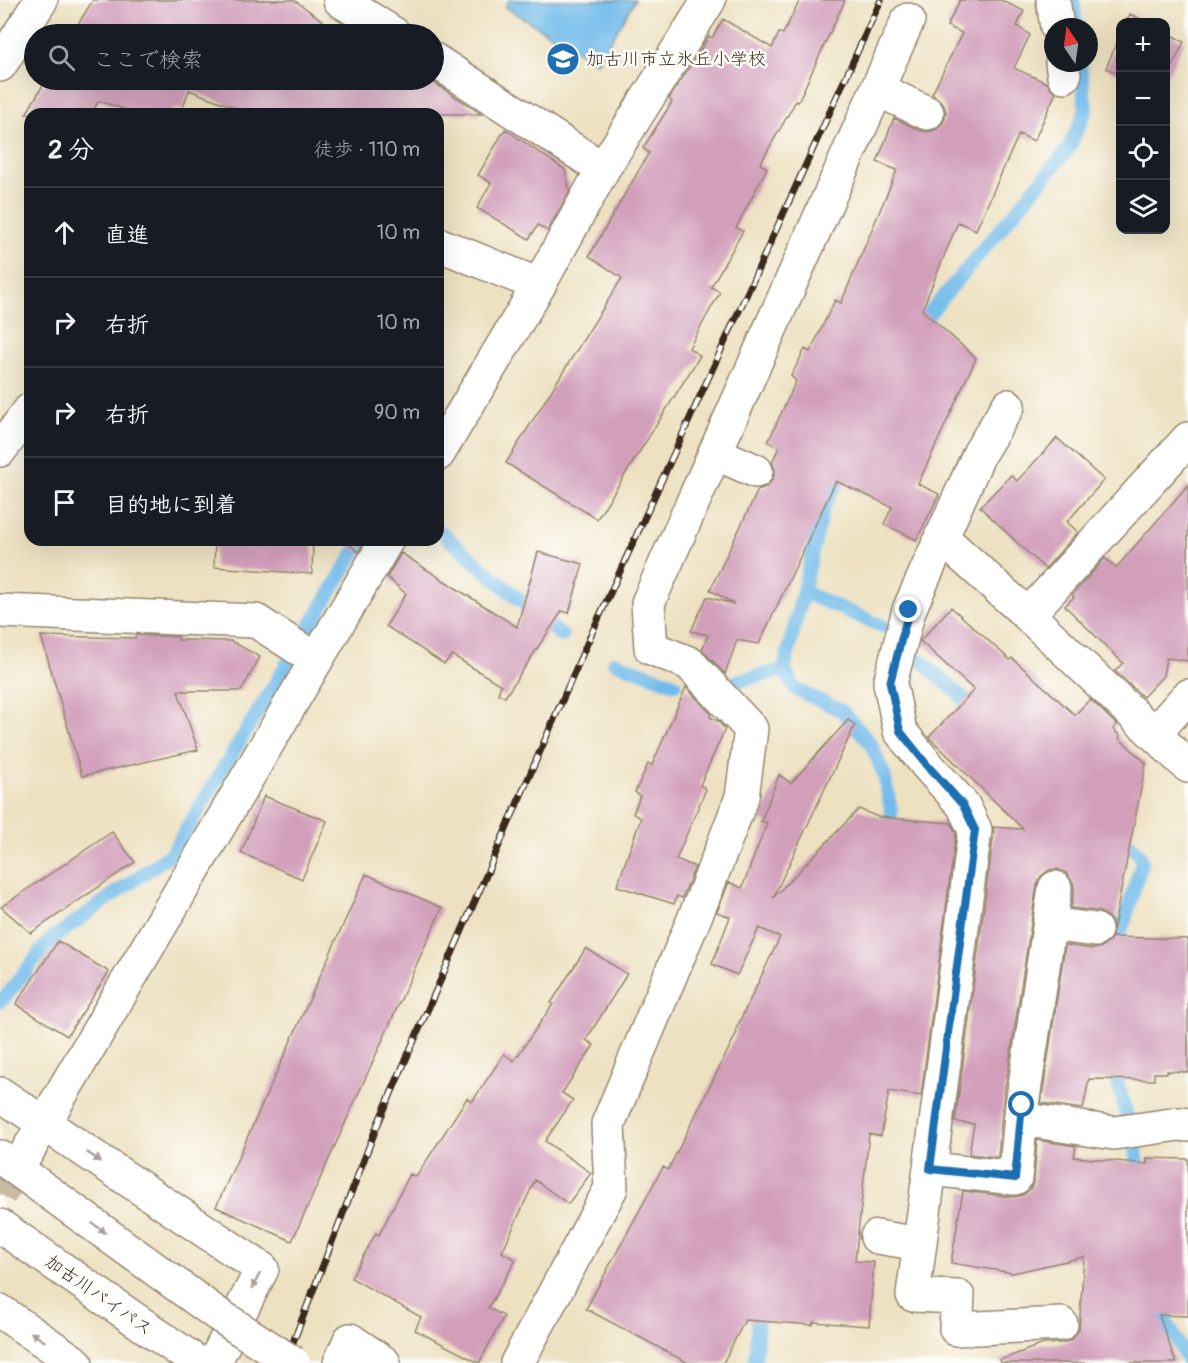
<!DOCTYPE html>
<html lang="ja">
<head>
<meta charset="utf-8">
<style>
	body { margin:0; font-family:Pangolin,"Klee One",sans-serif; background:#20242c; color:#f1f3f6 }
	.controls { position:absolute; right:18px; top:18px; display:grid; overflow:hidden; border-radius:12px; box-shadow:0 6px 24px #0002 }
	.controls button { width:54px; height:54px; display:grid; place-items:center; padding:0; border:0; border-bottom:2px solid #363941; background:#171b24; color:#f1f3f6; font:30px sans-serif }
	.compass { position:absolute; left:1044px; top:18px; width:54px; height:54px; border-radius:50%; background:#171b24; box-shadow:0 6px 24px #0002; rotate:347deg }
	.stop { position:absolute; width:18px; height:18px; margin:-14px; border:4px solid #1f6fb2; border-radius:50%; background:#fff }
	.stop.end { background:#1f6fb2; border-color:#fff; box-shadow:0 2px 6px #0008 }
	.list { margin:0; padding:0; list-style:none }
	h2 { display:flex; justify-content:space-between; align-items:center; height:78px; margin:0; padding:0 24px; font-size:26px }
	h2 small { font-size:20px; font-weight:400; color:#9ea1a6 }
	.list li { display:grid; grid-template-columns:39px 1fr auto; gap:18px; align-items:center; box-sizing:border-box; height:90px; padding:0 24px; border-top:2px solid #363941 }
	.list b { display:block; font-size:22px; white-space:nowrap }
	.list em { font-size:20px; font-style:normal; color:#9ea1a6 }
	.icon { flex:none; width:33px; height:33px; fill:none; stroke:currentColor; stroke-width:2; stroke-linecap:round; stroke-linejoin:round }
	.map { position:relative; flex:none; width:1188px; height:1363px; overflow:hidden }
	.search { position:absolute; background:#171b24; box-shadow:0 6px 24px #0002; left:24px; top:24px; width:420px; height:66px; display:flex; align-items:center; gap:15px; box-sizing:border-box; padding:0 21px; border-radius:33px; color:#9ea1a6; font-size:22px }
	.panel { position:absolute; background:#171b24; box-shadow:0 6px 24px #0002; left:24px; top:108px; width:420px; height:438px; border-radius:18px }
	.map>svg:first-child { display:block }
	.water { fill:#72bceb; stroke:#567384; stroke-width:1.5 }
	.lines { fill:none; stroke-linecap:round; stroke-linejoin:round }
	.stream { stroke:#72bceb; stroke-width:14 }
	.building { fill:#d29fbb }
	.street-tunnel { stroke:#c9bca0; stroke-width:33; stroke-dasharray:33 16; stroke-linecap:butt }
	.street-casing { stroke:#948670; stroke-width:36 }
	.highway-casing { stroke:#948670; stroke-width:36 }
	.street { stroke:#fff; stroke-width:33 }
	.highway { stroke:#fff; stroke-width:33 }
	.rail-casing { stroke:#3b2a1e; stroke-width:7 }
	.rail { stroke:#fdfcf7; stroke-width:4.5; stroke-dasharray:14; stroke-linecap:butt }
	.street-bridge-casing { stroke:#948670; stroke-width:36; stroke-linecap:butt }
	.street-bridge { stroke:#fff; stroke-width:33 }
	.oneway { fill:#a79f9a }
	.route { stroke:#1f6fb2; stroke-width:8 }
	.labels { text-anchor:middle; stroke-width:5; stroke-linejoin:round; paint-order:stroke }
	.poi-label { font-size:18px; fill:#3b2a1e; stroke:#fdfcf7; text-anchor:start }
	.street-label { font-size:18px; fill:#3b2a1e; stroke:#fdfcf7 }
</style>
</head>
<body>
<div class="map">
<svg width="1188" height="1363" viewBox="0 0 1188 1363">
	<rect width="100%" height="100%" fill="#fdfcf7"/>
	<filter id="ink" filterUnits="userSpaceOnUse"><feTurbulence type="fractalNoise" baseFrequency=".0167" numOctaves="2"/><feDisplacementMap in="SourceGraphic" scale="12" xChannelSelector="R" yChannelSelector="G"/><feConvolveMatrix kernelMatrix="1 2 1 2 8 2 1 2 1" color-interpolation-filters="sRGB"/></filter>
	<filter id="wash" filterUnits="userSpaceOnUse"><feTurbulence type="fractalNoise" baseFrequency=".008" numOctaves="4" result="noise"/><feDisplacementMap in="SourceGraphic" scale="24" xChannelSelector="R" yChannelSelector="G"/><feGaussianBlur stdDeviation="1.35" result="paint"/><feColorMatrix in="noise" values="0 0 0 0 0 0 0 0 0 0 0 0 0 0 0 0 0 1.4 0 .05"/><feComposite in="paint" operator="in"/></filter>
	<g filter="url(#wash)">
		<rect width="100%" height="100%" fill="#ede1c1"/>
		<path class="water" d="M509 0H635L597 63 505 7Z"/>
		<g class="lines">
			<path class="stream" d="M1073 0 1076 27
				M917 328 1069 148 1086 110 1080 63
				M846 465 823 508 784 670 795 689 842 711 871 744 884 775 891 810 889 836
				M438 530 562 636
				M803 592 882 626
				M920 660 978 711
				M614 662 675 684
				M737 681 784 670
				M1110 953 1125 920 1142 862 1139 853 1116 833
				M0 1001 6 996 49 941 172 853 362 540
				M1112 1062 1136 1149 1140 1181
				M1155 1300 1188 1362
				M755 1363 759 1305"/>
		</g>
		<g id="blocks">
			<path class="building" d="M93 0H294L341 34H72Z
				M800 0H845L798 102 796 101 760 164 767 168 736 228 743 231 711 287 720 292 689 348 700 356 597 519 506 463 622 278 589 256 649 153 643 148 672 102 669 99 709 36 712 38 723 19 772 48 779 33 783 34Z
				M960 0H1001L1024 11 1017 26 1030 35 1014 68 1047 83 1050 88 1056 92 1034 141 1019 134 976 230 958 222 922 310 976 358 918 484 939 494 917 540 884 524 892 507 836 481 759 644 737 640 725 674 702 650 708 635 691 631 707 597 734 604 710 590 758 490 768 486 773 478 775 470 772 462 779 447 768 442 796 381 791 376 805 349 810 352 835 300 841 303 897 170 877 162 894 118 919 130 928 132 937 129 944 121 946 112 943 103 932 94 962 33 947 26Z
				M1130 14 1146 22H1126Z
				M1166 32 1184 42 1166 78Z
				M1120 36V75L1106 68Z
				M46 80H430L482 114H252L189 90 182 110 172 109 170 114H139L99 101 91 114H26Z
				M505 129 565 170 570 191 547 231 538 225 529 239 477 208 491 183 478 175Z
				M1057 438 1104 480 1067 522 1078 532 1045 569 980 507 1011 475 1017 481Z
				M1188 485V661L1166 658 1163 676 1143 697 1115 671 1123 663 1065 606 1074 597 1072 595 1105 558 1116 568Z
				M215 540H313L312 574 214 567Z
				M352 540H365L358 552 349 544Z
				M538 552 583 564 569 613 562 611 505 697 498 694 501 685 452 655 444 664 386 626 406 594 387 577 401 553 517 627Z
				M951 607 1010 660 1012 658 1075 715 1090 699 1117 725 1113 729 1120 736 1119 738 1146 763 1113 931 1112 922 1106 915 1097 911 1071 908 1074 891 1073 882 1066 873 1057 869 1049 870 1041 876 1037 885 1003 1102 998 1157 969 1154 974 1124 955 1122 994 832 993 827 1023 829 929 737 974 690 920 641Z
				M136 635 178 637V640L231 641 260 657 241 691H178L198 750 82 776 41 636 135 638Z
				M686 687 711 714 710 717 718 721 725 729 700 785 706 789 676 859 695 867 682 898 677 896 674 904 617 886 641 818 633 814 640 796 635 792 648 764 652 765Z
				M848 720 855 725 773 898 859 809 878 817 951 823 956 833 921 1096 889 1091 881 1136 869 1134 855 1261 874 1262 869 1326 813 1322V1325L745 1320 723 1363H688L586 1309 663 1167 668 1170 737 1032 735 1031 780 937 759 928 737 975 712 964 730 917 717 912 729 882 742 888 767 823 761 821 779 775 791 783Z
				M264 796 327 821 302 879 241 853Z
				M112 832 135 862 31 933 1 907Z
				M366 874 442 908 292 1241 216 1207Z
				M1113 935 1112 937 1188 939V1072L1167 1071V1073H1154V1080L1089 1079 1083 1109 1041 1103 1065 945 1093 949 1102 947 1109 942Z
				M58 941 109 972 67 1036 16 1004Z
				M586 948 627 974 586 1040 594 1045 562 1093 573 1100 545 1141 591 1173 568 1204 535 1180 502 1252 516 1260 488 1308 504 1316 479 1363 415 1330 421 1317 351 1278 376 1233 379 1235 410 1174 416 1177 467 1098 472 1102 504 1054 514 1061 553 1004 551 1003Z
				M1037 1140 1076 1146 1074 1157 1147 1164V1158L1188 1159V1316L1159 1315 1176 1363H1001L1000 1360 1043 1344 1062 1343 1071 1340 1079 1330 1084 1257 1013 1273 951 1263 963 1191 1013 1197 1023 1195 1031 1188 1034 1180Z"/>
		</g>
	</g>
	<g filter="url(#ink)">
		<use href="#blocks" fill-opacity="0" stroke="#948670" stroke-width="1.5"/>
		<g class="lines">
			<path class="street-tunnel" d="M0 1194 26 1154"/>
			<defs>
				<path id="street" d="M340 0 394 34
					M1053 0 1057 27
					M434 60 603 169
					M1062 63 1064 76
					M0 65 41 0
					M877 89 927 113
					M438 244 539 285
					M1008 406 980 452 909 610 890 683 900 731 927 765 963 805 975 830 913 1295 958 1297 956 1329 1061 1324
					M0 450 30 410
					M715 453 756 471
					M438 454 539 285 603 169 709 0
					M941 537 1028 615 1188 766
					M0 611 256 621 315 659
					M1028 615 1188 439
					M1154 734 1188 696
					M1050 924 1095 930
					M0 1094 262 1269 214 1363
					M1021 1119 1114 1133 1179 1124 1188 1125
					M26 1154 387 540
					M0 1157 217 1314
					M930 1169 1015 1178 1022 1105 1055 888
					M877 1237 920 1244
					M340 1363 350 1340 384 1363
					M517 1363 611 1188 608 1124 702 900 742 797 751 729 689 663 651 648 648 603 908 20"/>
				<path id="highway" d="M0 1226 198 1363
					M0 1311 76 1363"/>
			</defs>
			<use href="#street" class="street-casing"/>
			<use href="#highway" class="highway-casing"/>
			<use href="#street" class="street"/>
			<use href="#highway" class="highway"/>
			<defs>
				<path id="rail" d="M285 1363 377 1126 585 648 881 0"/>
			</defs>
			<use href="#rail" class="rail-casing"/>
			<use href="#rail" class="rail"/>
			<defs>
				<path id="street-bridge" d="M217 1314 293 1363"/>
			</defs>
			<use href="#street-bridge" class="street-bridge-casing"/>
			<use href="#street-bridge" class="street-bridge"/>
		</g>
		<defs><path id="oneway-solid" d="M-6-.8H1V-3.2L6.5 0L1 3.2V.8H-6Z" transform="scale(1.5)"/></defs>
		<g class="oneway">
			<use href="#oneway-solid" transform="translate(94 1157) rotate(34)"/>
			<use href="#oneway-solid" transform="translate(99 1228) rotate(36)"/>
			<use href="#oneway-solid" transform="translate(256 1281) rotate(117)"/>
			<use href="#oneway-solid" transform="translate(38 1337) rotate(-146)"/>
		</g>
	</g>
	<g class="lines" filter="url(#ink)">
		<path class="route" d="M909 610 890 683 900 731 927 765 963 805 975 830 930 1169 1015 1178 1022 1105"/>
	</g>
	<defs>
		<symbol id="school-disc" viewBox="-11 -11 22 22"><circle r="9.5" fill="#1f6fb2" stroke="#fdfcf7"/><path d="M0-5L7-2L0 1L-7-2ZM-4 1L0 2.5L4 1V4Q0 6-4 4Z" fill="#fff"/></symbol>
	</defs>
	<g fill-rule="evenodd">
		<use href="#school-disc" x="544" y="40" width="38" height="38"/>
	</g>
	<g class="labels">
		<g class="poi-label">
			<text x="586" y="65">加古川市立氷丘小学校</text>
		</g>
		<g class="street-label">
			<text transform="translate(99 1295) rotate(35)" y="6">加古川バイパス</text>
		</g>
	</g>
</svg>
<div class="controls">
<button>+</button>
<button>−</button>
<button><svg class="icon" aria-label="locate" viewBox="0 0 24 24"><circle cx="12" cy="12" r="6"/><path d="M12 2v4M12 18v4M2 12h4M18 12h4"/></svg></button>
<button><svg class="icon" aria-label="layers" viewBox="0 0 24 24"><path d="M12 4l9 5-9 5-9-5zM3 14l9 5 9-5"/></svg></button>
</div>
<svg class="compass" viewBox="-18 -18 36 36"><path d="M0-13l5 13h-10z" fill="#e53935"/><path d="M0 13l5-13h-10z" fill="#9ea1a6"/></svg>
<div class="stop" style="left:1022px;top:1105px"></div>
<div class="stop end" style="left:909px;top:610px"></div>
<div class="search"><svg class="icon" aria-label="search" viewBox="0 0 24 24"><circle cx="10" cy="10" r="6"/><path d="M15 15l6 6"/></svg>ここで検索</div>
<section class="panel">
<h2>2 分<small>徒歩 · 110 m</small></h2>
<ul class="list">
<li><svg class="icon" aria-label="ahead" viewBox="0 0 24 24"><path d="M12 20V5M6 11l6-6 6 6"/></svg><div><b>直進</b></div><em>10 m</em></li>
<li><svg class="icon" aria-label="right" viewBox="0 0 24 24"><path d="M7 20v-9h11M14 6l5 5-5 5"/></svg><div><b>右折</b></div><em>10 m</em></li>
<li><svg class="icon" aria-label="right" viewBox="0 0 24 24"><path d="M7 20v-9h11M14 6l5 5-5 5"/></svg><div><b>右折</b></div><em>90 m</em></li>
<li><svg class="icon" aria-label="arrive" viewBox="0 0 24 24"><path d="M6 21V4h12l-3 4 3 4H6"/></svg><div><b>目的地に到着</b></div></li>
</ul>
</section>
</div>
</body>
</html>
